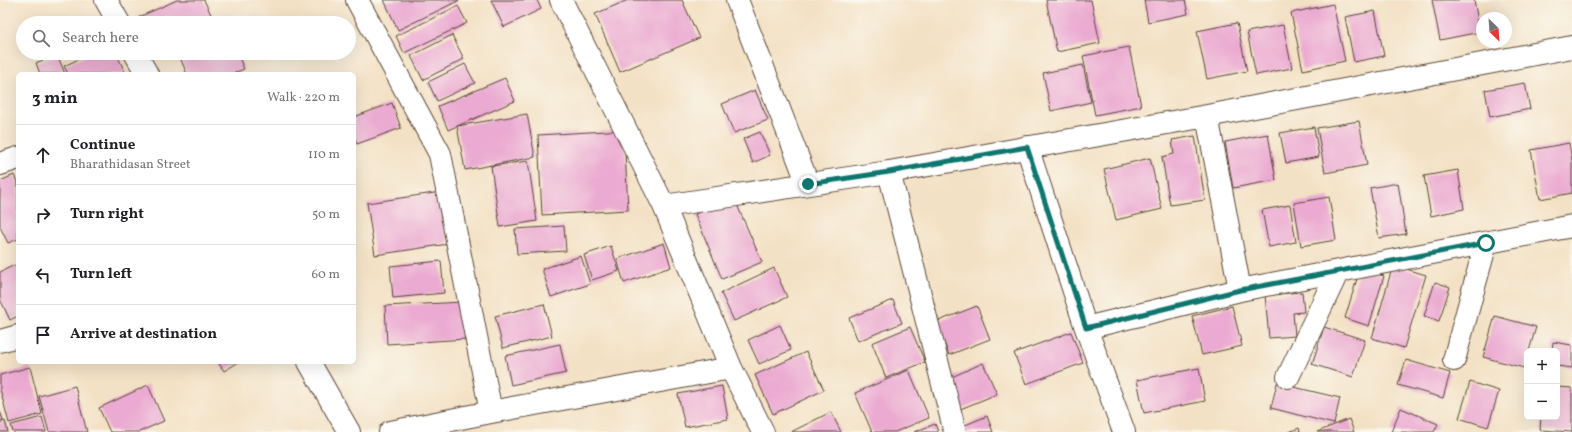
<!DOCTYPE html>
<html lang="en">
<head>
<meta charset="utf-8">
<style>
	body { margin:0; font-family:Vollkorn,serif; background:#f2f2f2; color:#202124 }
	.controls { position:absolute; right:12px; bottom:12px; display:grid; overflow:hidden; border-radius:6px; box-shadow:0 4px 16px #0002 }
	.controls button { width:36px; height:36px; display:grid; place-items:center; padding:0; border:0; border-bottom:1px solid #e0e0e0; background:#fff; color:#202124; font:20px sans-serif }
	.compass { position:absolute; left:1476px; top:12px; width:36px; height:36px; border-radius:50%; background:#fff; box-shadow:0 4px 16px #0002; rotate:155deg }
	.stop { position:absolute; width:12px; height:12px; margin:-9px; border:3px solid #0f766e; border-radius:50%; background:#fff }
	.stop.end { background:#0f766e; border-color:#fff; box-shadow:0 1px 4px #0008 }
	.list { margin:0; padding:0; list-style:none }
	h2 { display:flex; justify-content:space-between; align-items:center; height:52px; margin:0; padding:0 16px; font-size:17px }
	h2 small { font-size:13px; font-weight:400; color:#757577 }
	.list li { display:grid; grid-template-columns:26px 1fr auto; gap:12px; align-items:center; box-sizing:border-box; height:60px; padding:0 16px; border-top:1px solid #e0e0e0 }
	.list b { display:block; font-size:15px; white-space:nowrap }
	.list p { margin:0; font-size:13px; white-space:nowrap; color:#757577 }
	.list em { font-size:13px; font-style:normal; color:#757577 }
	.icon { flex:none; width:22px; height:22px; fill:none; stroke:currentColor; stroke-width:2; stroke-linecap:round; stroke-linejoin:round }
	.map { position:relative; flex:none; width:1572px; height:432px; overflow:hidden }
	.search { position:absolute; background:#fff; box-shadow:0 4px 16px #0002; left:16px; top:16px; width:340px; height:44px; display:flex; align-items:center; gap:10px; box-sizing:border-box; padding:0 14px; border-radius:22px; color:#757577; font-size:15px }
	.panel { position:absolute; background:#fff; box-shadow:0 4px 16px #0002; left:16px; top:72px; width:340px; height:292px; border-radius:6px }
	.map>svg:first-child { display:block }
	.building { fill:#ebaad1 }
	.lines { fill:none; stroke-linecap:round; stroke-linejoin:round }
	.street-casing { stroke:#574537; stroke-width:24 }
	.street { stroke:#fff; stroke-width:22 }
	.route { stroke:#0f766e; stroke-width:5 }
</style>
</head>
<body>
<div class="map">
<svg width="1572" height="432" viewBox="0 0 1572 432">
	<rect width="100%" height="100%" fill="#fbf7ec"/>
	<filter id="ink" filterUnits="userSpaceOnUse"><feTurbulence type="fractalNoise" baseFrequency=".025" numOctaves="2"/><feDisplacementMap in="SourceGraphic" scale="8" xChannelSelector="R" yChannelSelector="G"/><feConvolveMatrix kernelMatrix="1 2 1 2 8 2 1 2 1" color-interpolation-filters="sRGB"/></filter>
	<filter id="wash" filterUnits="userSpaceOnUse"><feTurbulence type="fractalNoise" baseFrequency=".012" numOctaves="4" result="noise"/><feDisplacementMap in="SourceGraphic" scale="16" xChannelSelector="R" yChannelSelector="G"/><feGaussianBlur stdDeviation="0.9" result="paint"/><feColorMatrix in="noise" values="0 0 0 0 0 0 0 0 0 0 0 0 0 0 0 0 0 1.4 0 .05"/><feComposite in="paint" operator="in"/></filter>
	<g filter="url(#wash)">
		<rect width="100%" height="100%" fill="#f3e1c5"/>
		<g id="blocks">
			<path class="building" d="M177 0H204L215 23H142L139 17Z
				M384 0H460L398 30Z
				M491 0H537L541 9 504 27Z
				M628 0H682L699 38 620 72 595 14Z
				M1046 0H1091L1100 43 1057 52Z
				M1144 0H1185L1188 14 1148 22Z
				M1432 0H1474L1480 32 1440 40Z
				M1333 4 1345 61 1303 70 1291 13Z
				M458 6 467 23 404 53 396 36Z
				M1375 11 1384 56 1354 62 1345 17Z
				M1237 23 1247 71 1207 79 1197 31Z
				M1283 25 1292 68 1256 75 1247 32Z
				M452 35 464 59 423 80 411 56Z
				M1129 47 1141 106 1095 115 1083 56Z
				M92 53H116L126 74H68L64 66Z
				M178 53H237L244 69 232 74H187Z
				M57 54 65 74H40L36 63Z
				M465 64 475 83 437 101 428 82Z
				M1083 65 1091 102 1051 111 1043 73Z
				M505 78 515 101 448 130 438 106Z
				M1525 83 1530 109 1490 117 1485 90Z
				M755 90 768 120 734 133 722 104Z
				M392 103 401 128 357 144 354 136V117Z
				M527 114 535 157 465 170 457 126Z
				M1359 121 1367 165 1325 173 1317 128Z
				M1314 127 1319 157 1286 163 1280 133Z
				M624 130 628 210 542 215 538 135Z
				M760 132 770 155 753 163 743 139Z
				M1268 134 1276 180 1233 188 1225 142Z
				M1195 136 1205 200 1170 205 1162 157 1174 154 1172 140Z
				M1569 143 1572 161V193L1540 199 1531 150Z
				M1150 158 1162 209 1116 220 1104 169Z
				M528 161 537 221 500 227 491 166Z
				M1458 170 1464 209 1431 216 1424 176Z
				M14 175 18 184V239L8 243 0 227V181Z
				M1398 183 1406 234 1379 238 1370 188Z
				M441 192 448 244 375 255 367 203Z
				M1329 197 1336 240 1301 246 1294 203Z
				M734 198 762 262 722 279 695 214Z
				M1290 205 1296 242 1269 247 1262 210Z
				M564 226 566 251 517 254 515 229Z
				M664 243 671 267 624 283 617 259Z
				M611 246 619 271 592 280 584 255Z
				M581 256 590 284 551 297 542 269Z
				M441 261 444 293 393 298 390 266Z
				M15 265 18 271V316L10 320 0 299V272Z
				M1393 265 1426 275 1404 348 1372 338Z
				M774 268 787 297 734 321 721 293Z
				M1360 269 1384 276 1369 326 1345 318Z
				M1435 282 1450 287 1439 321 1424 316Z
				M1302 292 1304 312 1293 313 1295 336 1269 338 1265 295Z
				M893 300 902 323 858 341 849 318Z
				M464 302 466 339 387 344 385 306Z
				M544 304 552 336 503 348 495 316Z
				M977 306 990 339 949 355 936 322Z
				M1232 306 1242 346 1202 355 1192 316Z
				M1495 316 1536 327 1529 351H1527V358L1524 368 1483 357Z
				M780 325 791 350 759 364 748 340Z
				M910 327 925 362 886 378 872 343Z
				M1324 327 1365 340 1353 377 1312 364Z
				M1071 332 1083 363 1026 384 1014 353Z
				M1553 342 1572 345V368L1557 366V351H1552Z
				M560 344 566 373 511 385 505 356Z
				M806 352 824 390 773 414 755 375Z
				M1406 360 1450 373 1443 398 1398 385Z
				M218 362H239L224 371Z
				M983 363 997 394 958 410 945 380Z
				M30 367 42 414 9 423 0 389V375Z
				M1199 368 1205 401 1144 413 1137 380Z
				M909 370 929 418 895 432H872L855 393Z
				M1470 382 1499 391 1488 427 1459 418Z
				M1277 383 1340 398 1334 424 1271 408Z
				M148 385 164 421 139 432H110L99 408Z
				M75 386 87 432H49L39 396Z
				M722 386 728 419 685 427 678 394Z
				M1557 387 1572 388V432L1540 430 1541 417H1557Z
				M1401 408 1438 424 1434 432H1391Z
				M0 411 3 420 0 421Z
				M831 412 841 432H791Z
				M987 416 993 432H966L963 426Z
				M42 417 46 432H13L11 425Z
				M1349 419 1354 432H1317Z
				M5 421 8 432H0V423Z
				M935 424 938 432H914Z
				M1299 428 1300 432H1289Z"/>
		</g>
	</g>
	<g filter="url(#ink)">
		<use href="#blocks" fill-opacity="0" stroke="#574537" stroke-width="1"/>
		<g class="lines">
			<defs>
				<path id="street" d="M106 0 119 23
					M357 0 440 154 491 412
					M561 0 664 206 731 368 763 432
					M737 0 808 184
					M135 53 147 74
					M1207 116 1240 290
					M1027 147 1086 328 1124 432
					M0 164 18 158
					M889 172 955 432
					M664 206 889 172 1207 116 1572 47
					M1086 328 1240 290 1572 226
					M0 341 18 336
					M1454 360 1486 243
					M309 362 349 432
					M1288 377 1338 271
					M390 432 491 412 731 368"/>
			</defs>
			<use href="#street" class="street-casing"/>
			<use href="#street" class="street"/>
		</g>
	</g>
	<g class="lines" filter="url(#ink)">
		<path class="route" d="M808 184 889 172 1027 147 1086 328 1240 290 1486 243"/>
	</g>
</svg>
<div class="controls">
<button>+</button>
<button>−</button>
</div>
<svg class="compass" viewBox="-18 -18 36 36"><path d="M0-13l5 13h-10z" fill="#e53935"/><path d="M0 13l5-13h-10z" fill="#757577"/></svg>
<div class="stop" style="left:1486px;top:243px"></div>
<div class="stop end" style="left:808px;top:184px"></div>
<div class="search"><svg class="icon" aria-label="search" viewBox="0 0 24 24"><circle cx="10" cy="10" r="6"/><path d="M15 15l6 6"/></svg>Search here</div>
<section class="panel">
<h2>3 min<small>Walk · 220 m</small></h2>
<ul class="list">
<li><svg class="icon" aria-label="ahead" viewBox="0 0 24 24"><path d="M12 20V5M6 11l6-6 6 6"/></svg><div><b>Continue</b><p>Bharathidasan Street</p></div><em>110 m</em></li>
<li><svg class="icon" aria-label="right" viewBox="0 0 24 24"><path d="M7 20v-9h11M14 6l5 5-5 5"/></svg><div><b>Turn right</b></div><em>50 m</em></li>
<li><svg class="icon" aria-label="left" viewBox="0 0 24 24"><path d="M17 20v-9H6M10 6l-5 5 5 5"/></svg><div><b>Turn left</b></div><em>60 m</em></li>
<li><svg class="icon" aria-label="arrive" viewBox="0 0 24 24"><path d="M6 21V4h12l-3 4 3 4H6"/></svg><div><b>Arrive at destination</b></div></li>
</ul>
</section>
</div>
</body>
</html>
